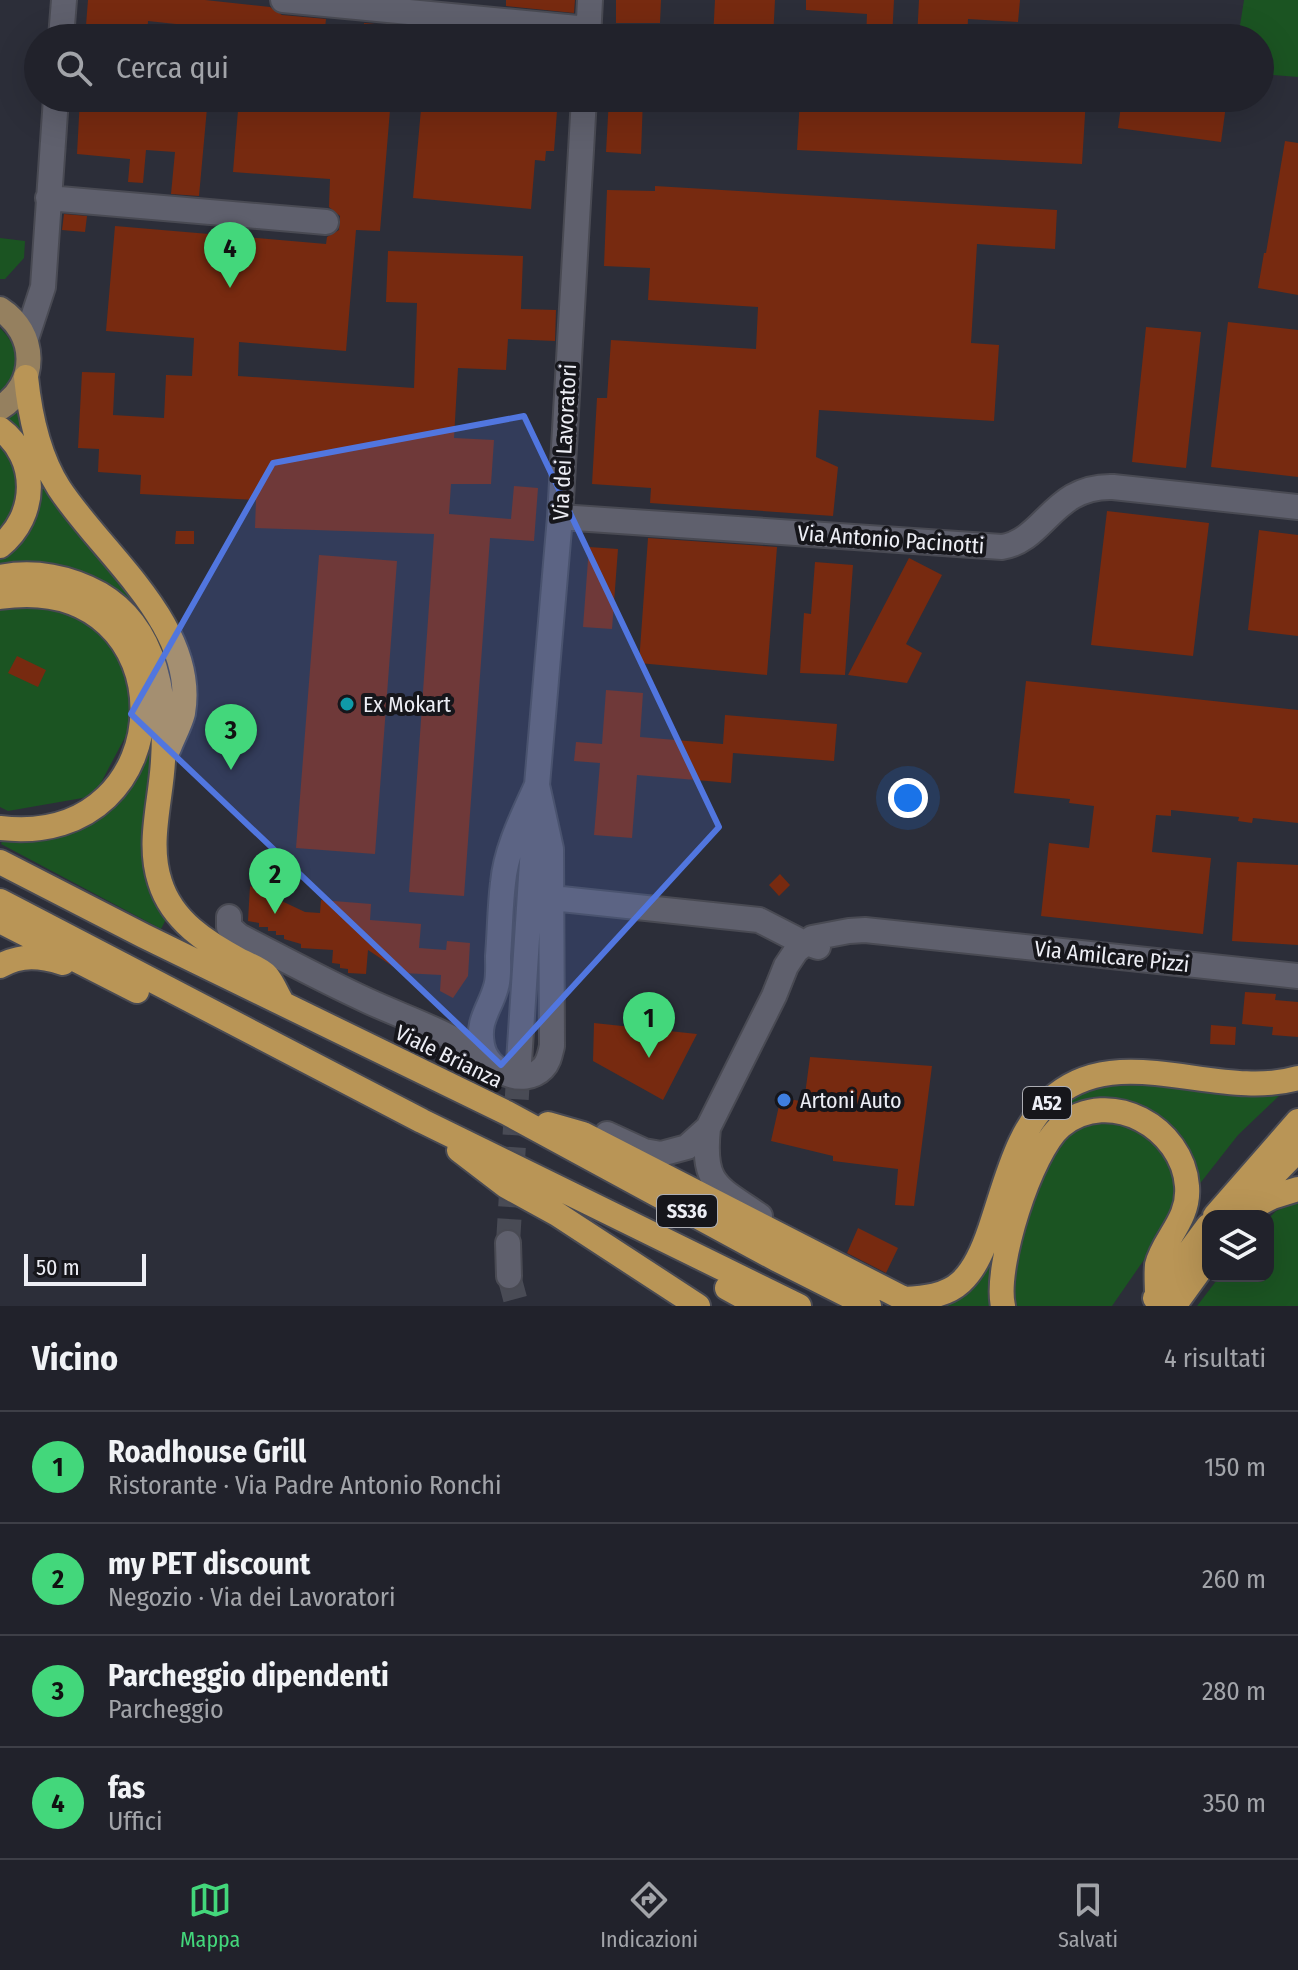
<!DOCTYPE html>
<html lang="it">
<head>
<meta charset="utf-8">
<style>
	body { margin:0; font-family:"Fira Sans Condensed",sans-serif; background:#292a33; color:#f1f3f6 }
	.controls { position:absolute; right:24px; bottom:24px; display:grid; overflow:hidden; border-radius:16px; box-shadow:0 8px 32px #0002 }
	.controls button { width:72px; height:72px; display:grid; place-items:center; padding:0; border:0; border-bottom:2px solid #3e3f47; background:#21222b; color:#f1f3f6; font:40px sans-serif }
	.scale { position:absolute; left:24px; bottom:20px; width:122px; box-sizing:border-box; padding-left:8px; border:4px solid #edeef5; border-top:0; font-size:22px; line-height:28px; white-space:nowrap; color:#edeef5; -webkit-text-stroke:6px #16161b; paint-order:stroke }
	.you { position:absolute; left:908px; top:798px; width:28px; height:28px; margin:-20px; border:6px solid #fff; border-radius:50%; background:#1a73e8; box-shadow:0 0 0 12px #1a73e833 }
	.badge { display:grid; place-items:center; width:52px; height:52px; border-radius:50%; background:#43d77b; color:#111; font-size:26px; font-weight:700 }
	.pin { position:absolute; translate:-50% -66px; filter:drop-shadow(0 2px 4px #0008) }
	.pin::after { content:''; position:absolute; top:42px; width:28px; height:24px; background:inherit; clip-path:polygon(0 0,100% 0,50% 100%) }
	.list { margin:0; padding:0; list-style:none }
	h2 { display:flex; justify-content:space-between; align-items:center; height:104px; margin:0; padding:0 32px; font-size:34px }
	h2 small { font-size:26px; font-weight:400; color:#a2a4a9 }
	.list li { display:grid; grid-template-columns:52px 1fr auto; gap:24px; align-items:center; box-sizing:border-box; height:112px; padding:0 32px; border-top:2px solid #3e3f47 }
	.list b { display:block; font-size:30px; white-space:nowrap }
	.list p { margin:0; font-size:26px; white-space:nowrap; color:#a2a4a9 }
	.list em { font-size:26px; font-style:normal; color:#a2a4a9 }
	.icon { flex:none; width:44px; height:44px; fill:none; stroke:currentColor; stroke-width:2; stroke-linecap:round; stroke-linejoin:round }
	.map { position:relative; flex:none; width:1298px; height:1306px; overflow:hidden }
	.search { position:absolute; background:#21222b; box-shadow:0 8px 32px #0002; left:24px; right:24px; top:24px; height:88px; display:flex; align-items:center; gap:20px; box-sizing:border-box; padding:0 28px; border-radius:44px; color:#a2a4a9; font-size:30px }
	.sheet { height:552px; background:#21222b }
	nav { display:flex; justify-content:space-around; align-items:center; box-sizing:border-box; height:112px; border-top:2px solid #3e3f47; background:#21222b; font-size:22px; color:#a2a4a9 }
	nav a { display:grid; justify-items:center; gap:4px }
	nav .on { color:#43d77b }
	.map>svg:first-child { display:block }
	.green { fill:#1b5422 }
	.building { fill:#772a10 }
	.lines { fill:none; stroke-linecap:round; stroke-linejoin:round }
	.minor-tunnel { stroke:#494b55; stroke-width:24; stroke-dasharray:24 12; stroke-linecap:butt }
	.minor-casing { stroke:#494a53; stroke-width:28 }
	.major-casing { stroke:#494a53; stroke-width:28 }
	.highway-casing { stroke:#494a53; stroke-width:28 }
	.minor { stroke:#5f606d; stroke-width:24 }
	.major { stroke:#95805f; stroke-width:24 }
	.highway { stroke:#b99556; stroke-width:24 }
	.marked { fill:#5176df; fill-opacity:0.2; stroke:#5176df; stroke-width:6; stroke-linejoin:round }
	.culture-dot { fill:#0f9aa8; stroke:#16161b; stroke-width:3 }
	.shop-dot { fill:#3f7fe0; stroke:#16161b; stroke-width:3 }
	.labels { text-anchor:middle; stroke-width:8; stroke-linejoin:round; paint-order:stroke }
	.shield { fill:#16161b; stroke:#acadb4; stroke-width:2 }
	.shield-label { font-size:20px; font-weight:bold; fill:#edeef5 }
	.street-label { font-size:22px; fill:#edeef5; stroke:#16161b }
	.poi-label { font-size:22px; fill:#edeef5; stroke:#16161b; text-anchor:start }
</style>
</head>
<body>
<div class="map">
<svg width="1298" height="1306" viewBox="0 0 1298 1306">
	<rect width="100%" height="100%" fill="#2c2e39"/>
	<path class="green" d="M1244 0H1298V77L1260 74V38H1238Z
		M0 238 25 241 24 258 5 279H0Z
		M0 328C21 348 20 373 0 393Z
		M20 408 150 620 171 665 167 666 154 634 140 613 122 598 0 567V559L28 530 5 423 6 418Z
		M0 441 15 462 18 504 0 535Z
		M4 605 76 613 123 657 133 722 94 796 8 811 0 807V607Z
		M158 716 142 855 150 895 166 919 161 929 1 844 4 837 51 836 81 827 103 813Z
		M1122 1079 1232 1094 1280 1095 1238 1135 1198 1186C1190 1139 1174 1128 1134 1107L1042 1134 1036 1132C1058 1096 1083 1088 1122 1079Z
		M1108 1121 1139 1127 1172 1158 1177 1196 1168 1225 1112 1306H1011L1009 1271 1050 1152 1076 1128Z
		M1298 1202V1306H1197L1220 1276H1268V1219L1276 1211Z
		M994 1243 989 1283 990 1306H932Z"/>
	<path class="building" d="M88 0H205L270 7 282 15 326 19 324 38H290L291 33 210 27 209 38H202L184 36 185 25 148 21 147 38H85Z
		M506 0H575L574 13 506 6Z
		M616 0H661L660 23H616Z
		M715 0H775L773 38H713Z
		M806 0H894L892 38H866L867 14 806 10Z
		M919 0H1020L1018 22 968 19 967 38H917Z
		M364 23 473 33 472 38H363Z
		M80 98H112V100L146 103V98H188V106L207 108 199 196 171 194 175 152 146 150 143 183 128 182 130 159 77 154Z
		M239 98H391L380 231 356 230 346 351 239 342 238 376 414 388 417 303 386 302 388 251 523 256 521 309 556 310 555 341 508 339 506 370 458 368 454 438 494 440 491 484H451L449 514 511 519 514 486 538 488 534 541 490 538 464 896 409 892 434 534 255 528 256 500 140 494 141 475 98 472 99 449 78 448 82 372 115 373 113 415 164 418 166 375 192 376 194 338 106 331 115 226 326 244 327 237 339 230 340 216 329 207 330 179 233 172Z
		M422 98H558L554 151H546L545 161 535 160 531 209 413 198Z
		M609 98H643L641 154 606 152Z
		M800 98H1086L1082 164 797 150Z
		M1122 98H1227L1221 142 1118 128Z
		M1285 141 1298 143V295L1258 288 1264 253H1266Z
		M655 186 1057 210 1055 249 977 244 971 343 999 345 994 421 819 410 816 457 838 467 833 516 650 503 651 488 592 484 597 398H607L611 340 756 349 758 307 648 300 650 268 604 266 607 190 655 191Z
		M64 214 87 216 85 232 62 230Z
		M1228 322 1298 330V477L1211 467Z
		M1146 327 1201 332 1186 468 1132 462Z
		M1107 511 1209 523 1193 656 1091 645Z
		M1259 530 1298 535V636L1248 630Z
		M176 531H194V544H175Z
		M648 538 777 547 767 675 639 663Z
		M589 547 618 549 612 629 583 627Z
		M319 555 397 561 375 854 296 848Z
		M909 558 942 575 906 644 922 653 907 683 848 675Z
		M815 562 853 565 845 675 800 673 804 613 811 614Z
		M17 656 46 670 38 687 8 673Z
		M1026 681 1298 710V823L1253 818 1252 823 1238 821 1239 817 1171 810V816L1156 815 1152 852 1211 858 1203 934 1041 916 1049 843 1089 848 1094 806 1069 803 1070 799 1014 793Z
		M606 690 643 693 640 737 723 744 725 715 837 724 834 761 733 753 731 783 637 775 632 838 594 835 600 763 574 761 576 742 602 744Z
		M1237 862 1298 865V945L1232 941Z
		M780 874 790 885 779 896 769 885Z
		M250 886 305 912 320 913 321 900 371 904 370 920 421 924 419 948 446 950 447 941 470 943 468 976 453 998 440 991 441 975 403 973 368 950 366 974 348 973V969L340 968V964L332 963 333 950 301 948V944L284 939V935H276V931H268V927H259V923L248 921Z
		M1245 992 1276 994 1275 1000 1298 1002V1037L1272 1035 1273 1027 1242 1024Z
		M594 1023 697 1034 663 1100 593 1061Z
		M1211 1025 1236 1027 1235 1045 1210 1044Z
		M810 1057 932 1066 914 1206 895 1205 898 1169 833 1161V1156L771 1141 781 1097 804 1102Z
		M858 1228 898 1248 886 1273 847 1253Z"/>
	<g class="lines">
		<path class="minor-tunnel" d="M508 1243 519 1062
			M509 1276 517 1306"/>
		<defs>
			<path id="minor" d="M283 0 588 29
				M61 38 64 0
				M588 38 590 0
				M48 198 326 222
				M26 339 43 287 56 98
				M560 517 1002 547C1045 540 1053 485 1113 487L1298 507
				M537 785 551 849 552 1046C550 1054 549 1062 543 1068 523 1088 486 1071 482 1045 477 1020 490 1009 496 987 499 978 498 966 498 956 500 932 500 907 503 883 506 849 523 816 537 785Z
				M552 898 759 920 798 940 818 947
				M229 917V927L239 936C282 958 324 981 368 1001 409 1020 454 1033 489 1063
				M519 1062 537 785 560 517 584 98
				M708 1128C702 1185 717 1186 760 1216
				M607 1134 644 1151 661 1154 687 1147 708 1128 774 996 786 966 796 951 812 938 849 931 865 930 1298 976
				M508 1243 509 1276"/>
			<path id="major" d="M0 309C37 333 39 384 0 408"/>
			<path id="highway" d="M26 377C30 416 38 455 59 488 102 554 198 626 183 713 180 725 173 737 169 748
				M0 429C39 458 38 516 0 546
				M0 577C34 570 70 577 100 594 158 628 167 700 163 761 161 801 147 843 160 882 172 921 207 943 241 961 249 965 261 969 267 976 273 983 277 994 282 1002
				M0 597C192 569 188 850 0 828
				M0 862 144 936 507 1113 776 1259 869 1306
				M0 901 422 1121 799 1306
				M0 921 137 991
				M0 966C22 954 40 956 63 963
				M548 1124 583 1134 916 1305
				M459 1150 506 1186 557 1214 698 1306
				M1249 1209 1272 1197 1298 1189
				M1215 1216 1298 1121
				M1240 1216 1268 1181 1298 1150
				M727 1288 760 1306
				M1155 1298 1208 1226
				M904 1299C924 1298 946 1296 961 1282 976 1268 984 1247 990 1229 1006 1183 1017 1126 1056 1095 1123 1041 1220 1101 1298 1078
				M1003 1306C994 1267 1031 1151 1061 1126 1110 1086 1183 1128 1187 1186 1190 1220 1163 1239 1157 1265 1156 1274 1157 1285 1157 1295
				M1174 1306 1208 1259"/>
		</defs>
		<use href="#minor" class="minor-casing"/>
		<use href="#major" class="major-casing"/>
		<use href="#highway" class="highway-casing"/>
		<use href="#minor" class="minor"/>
		<use href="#major" class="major"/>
		<use href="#highway" class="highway"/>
	</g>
	<path class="marked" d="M524 416 719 827 501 1065 131 714 273 463Z"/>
	<circle class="culture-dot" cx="347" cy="704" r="8"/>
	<circle class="shop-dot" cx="784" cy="1100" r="8"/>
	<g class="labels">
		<g class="shield">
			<rect x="1023" y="1087" width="48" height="32" rx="6"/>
			<rect x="657" y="1195" width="60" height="32" rx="6"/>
		</g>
		<g class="shield-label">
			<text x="1047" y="1110">A52</text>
			<text x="687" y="1218">SS36</text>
		</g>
		<g class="street-label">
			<text transform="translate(564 442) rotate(-87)" y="8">Via dei Lavoratori</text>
			<text transform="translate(891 539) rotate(4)" y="8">Via Antonio Pacinotti</text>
			<text transform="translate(1112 956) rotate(6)" y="8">Via Amilcare Pizzi</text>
			<text transform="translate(449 1056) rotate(26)" y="8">Viale Brianza</text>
		</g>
		<g class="poi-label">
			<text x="363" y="712">Ex Mokart</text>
			<text x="800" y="1108">Artoni Auto</text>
		</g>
	</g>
</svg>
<div class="controls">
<button><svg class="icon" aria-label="layers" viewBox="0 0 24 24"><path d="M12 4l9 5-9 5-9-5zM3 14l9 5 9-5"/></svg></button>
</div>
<div class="scale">50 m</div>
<div class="you"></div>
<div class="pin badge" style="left:649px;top:1058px">1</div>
<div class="pin badge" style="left:275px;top:914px">2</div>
<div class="pin badge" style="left:231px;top:770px">3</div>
<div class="pin badge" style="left:230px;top:288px">4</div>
<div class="search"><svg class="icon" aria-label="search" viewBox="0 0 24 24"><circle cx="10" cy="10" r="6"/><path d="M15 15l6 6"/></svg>Cerca qui</div>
</div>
<section class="sheet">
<h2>Vicino<small>4 risultati</small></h2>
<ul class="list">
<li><span class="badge">1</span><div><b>Roadhouse Grill</b><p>Ristorante · Via Padre Antonio Ronchi</p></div><em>150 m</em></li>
<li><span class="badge">2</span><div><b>my PET discount</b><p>Negozio · Via dei Lavoratori</p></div><em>260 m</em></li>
<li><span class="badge">3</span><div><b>Parcheggio dipendenti</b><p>Parcheggio</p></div><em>280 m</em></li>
<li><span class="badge">4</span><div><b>fas</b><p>Uffici</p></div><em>350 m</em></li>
</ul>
</section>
<nav>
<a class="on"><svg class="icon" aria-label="map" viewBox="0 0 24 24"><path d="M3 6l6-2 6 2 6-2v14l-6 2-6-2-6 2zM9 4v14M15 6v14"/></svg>Mappa</a>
<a><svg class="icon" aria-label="directions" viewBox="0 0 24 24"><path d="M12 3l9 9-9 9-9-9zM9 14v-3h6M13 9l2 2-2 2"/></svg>Indicazioni</a>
<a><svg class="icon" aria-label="saved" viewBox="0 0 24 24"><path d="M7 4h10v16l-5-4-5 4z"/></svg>Salvati</a>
</nav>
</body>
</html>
